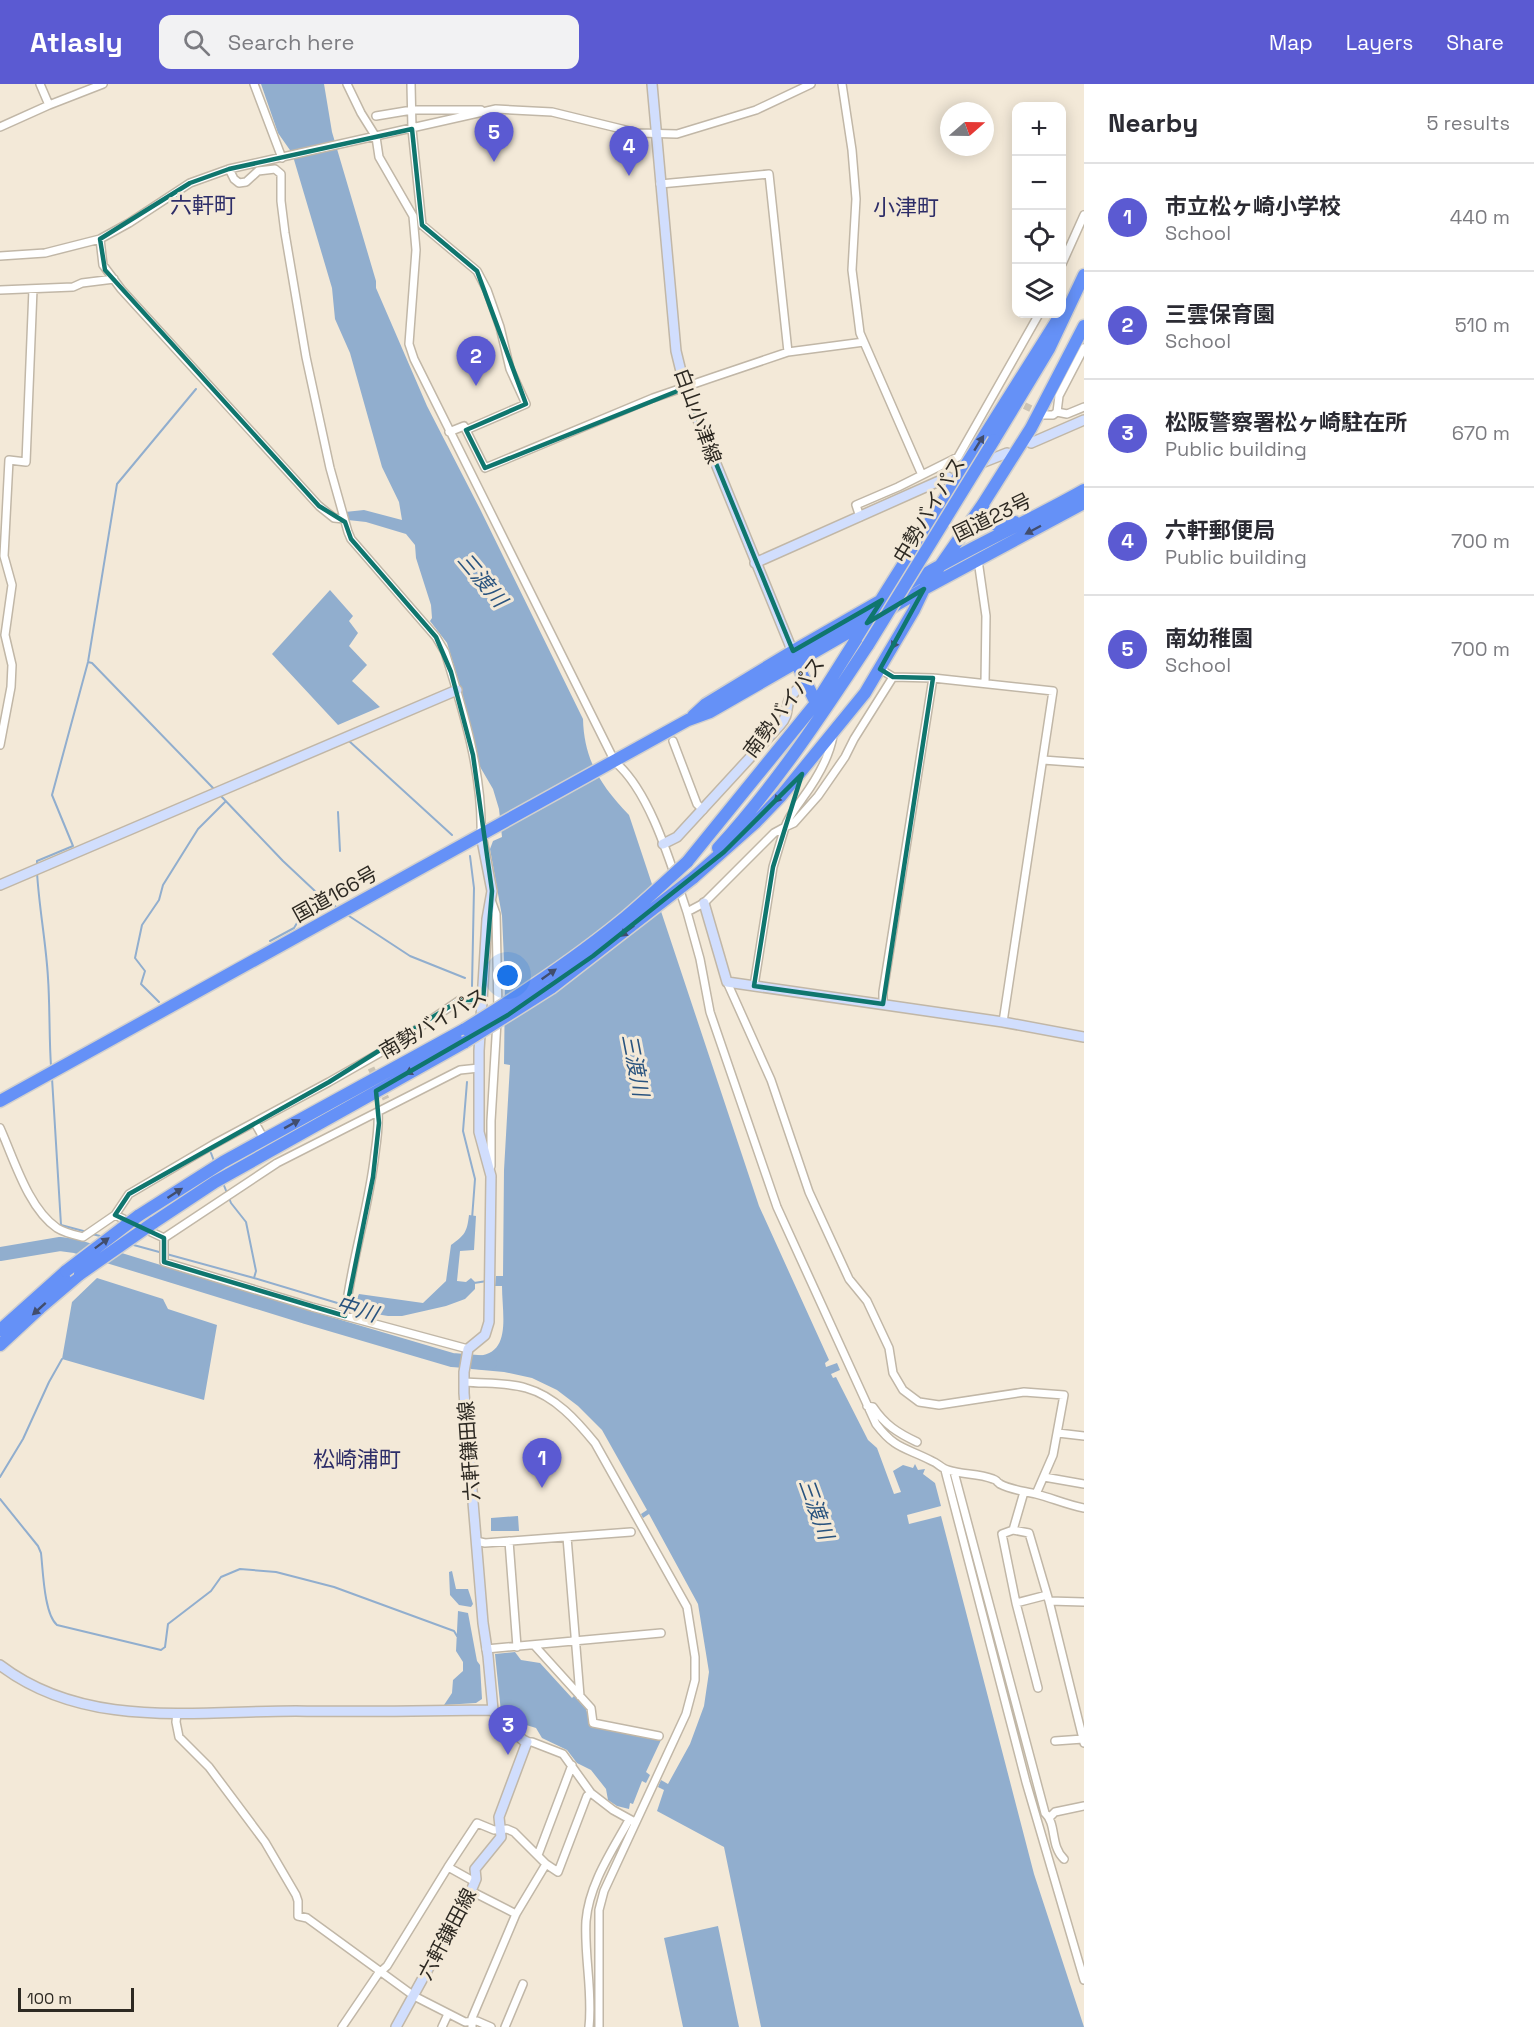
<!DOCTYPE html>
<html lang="en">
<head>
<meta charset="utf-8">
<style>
	body { margin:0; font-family:"Space Grotesk","Noto Sans JP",sans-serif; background:#f2f2f3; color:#2b2b33 }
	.controls { position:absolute; right:18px; top:18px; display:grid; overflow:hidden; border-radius:12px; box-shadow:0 3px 15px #0003 }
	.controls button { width:54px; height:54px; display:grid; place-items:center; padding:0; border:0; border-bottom:2px solid #e1e1e2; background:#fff; color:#2b2b33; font:30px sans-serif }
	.compass { position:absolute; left:940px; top:18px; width:54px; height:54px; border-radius:50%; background:#fff; box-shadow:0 3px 15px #0003; rotate:70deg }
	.scale { position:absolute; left:18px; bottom:15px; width:116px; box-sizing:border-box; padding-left:6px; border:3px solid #2d2922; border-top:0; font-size:16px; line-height:21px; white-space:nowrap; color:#2d2922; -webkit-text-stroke:4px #f3e9d8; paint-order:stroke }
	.you { position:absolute; left:508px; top:892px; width:21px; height:21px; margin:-15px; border:4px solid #fff; border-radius:50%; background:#1a73e8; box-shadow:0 0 0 9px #1a73e833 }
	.badge { display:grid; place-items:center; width:39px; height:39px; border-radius:50%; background:#5b5ad2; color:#fff; font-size:20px; font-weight:700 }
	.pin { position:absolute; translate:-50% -50px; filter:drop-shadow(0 2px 3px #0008) }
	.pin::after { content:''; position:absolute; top:32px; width:21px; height:18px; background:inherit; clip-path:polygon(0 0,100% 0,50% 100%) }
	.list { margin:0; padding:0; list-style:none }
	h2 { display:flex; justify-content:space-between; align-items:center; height:78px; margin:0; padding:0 24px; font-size:26px }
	h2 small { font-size:20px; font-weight:400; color:#7c7c81 }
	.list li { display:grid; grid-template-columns:39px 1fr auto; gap:18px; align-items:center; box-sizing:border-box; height:108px; padding:0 24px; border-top:2px solid #e1e1e2 }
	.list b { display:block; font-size:22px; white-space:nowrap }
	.list p { margin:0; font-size:20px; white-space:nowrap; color:#7c7c81 }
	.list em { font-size:20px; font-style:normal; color:#7c7c81 }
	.icon { flex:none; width:33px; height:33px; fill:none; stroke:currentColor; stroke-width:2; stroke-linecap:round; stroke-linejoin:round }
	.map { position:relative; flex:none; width:1084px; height:1943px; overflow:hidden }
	header { display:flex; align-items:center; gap:36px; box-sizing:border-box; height:84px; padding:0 30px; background:#5b5ad2; color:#fff }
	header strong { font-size:28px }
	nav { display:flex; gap:33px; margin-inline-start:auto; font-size:21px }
	.search { width:420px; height:54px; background:#f2f2f3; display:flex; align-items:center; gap:15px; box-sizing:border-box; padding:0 21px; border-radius:12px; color:#7c7c81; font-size:22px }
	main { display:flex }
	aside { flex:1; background:#fff }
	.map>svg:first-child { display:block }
	.water { fill:#91aece }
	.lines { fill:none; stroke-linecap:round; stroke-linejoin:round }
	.stream { stroke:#91aece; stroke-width:2 }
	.river { stroke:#91aece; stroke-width:14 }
	.street-tunnel { stroke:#cbc3b4; stroke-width:7; stroke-dasharray:7 3.5; stroke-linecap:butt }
	.street-casing { stroke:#c1b7a7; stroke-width:10 }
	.secondary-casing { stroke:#c1b7a7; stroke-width:12 }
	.highway-casing { stroke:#d1d0ce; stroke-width:15 }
	.street { stroke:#fff; stroke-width:7 }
	.secondary { stroke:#d1defd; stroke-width:9 }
	.highway { stroke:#6591f7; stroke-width:12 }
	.highway-bridge-casing { stroke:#d1d0ce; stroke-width:15; stroke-linecap:butt }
	.highway-bridge { stroke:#6591f7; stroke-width:12 }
	.oneway { fill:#414d6d }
	.marked { fill:none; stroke:#0f766e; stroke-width:4.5; stroke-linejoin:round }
	.labels { text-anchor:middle; stroke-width:6; stroke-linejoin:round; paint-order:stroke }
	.street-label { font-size:20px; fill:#2d2922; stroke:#f3e9d8 }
	.water-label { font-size:21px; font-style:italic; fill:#29537e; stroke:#f3e9d8 }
	.quarter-label { font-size:22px; fill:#2d2d68; stroke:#f3e9d8 }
</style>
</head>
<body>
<header>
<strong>Atlasly</strong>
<div class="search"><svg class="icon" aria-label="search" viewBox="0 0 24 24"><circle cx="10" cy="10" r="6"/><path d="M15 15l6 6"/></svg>Search here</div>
<nav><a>Map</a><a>Layers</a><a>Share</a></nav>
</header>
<main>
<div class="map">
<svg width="1084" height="1943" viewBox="0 0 1084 1943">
	<rect width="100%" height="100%" fill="#f3e9d8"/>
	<path class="water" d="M261 0H324L332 48 376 197V204L427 322 480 425 583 635C584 676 601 702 629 731L759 1122 829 1276 825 1279 826 1283 837 1279 840 1286 831 1290 833 1294 836 1293 868 1356 877 1364 894 1410 901 1408 893 1387 903 1381 913 1384 915 1380 918 1386 925 1385 923 1390 935 1399 941 1422 907 1431 909 1440 941 1432 1034 1790 1084 1943H761L724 1763 657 1727 664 1706 658 1703 661 1696 668 1700 690 1660 704 1622 709 1588 698 1520 649 1430 643 1434 641 1430 647 1426 602 1346 578 1322 557 1306 532 1294 504 1288 471 1285 473 1272C513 1273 502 1231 502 1202H495L496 1192H503L504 1086 510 981 504 980 505 897 502 832 490 765 493 757 502 753 499 725 493 705 479 681 462 608 447 559 430 537 432 534 431 521 416 474 415 461 406 450 366 438 348 436 345 428 364 426 402 436 399 418 382 383 350 269 335 235 332 204 292 69 278 49Z
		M330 506 353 532 349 537 358 549 349 562 367 581 352 597 380 623 338 641 272 570Z
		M469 1131 476 1132 474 1166 460 1167 457 1197 466 1198 471 1194 475 1198V1205L465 1215 446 1222 402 1232H388L352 1226 359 1210 423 1219 446 1197 451 1161C465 1151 467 1148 469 1131Z
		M97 1194 163 1215 168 1225 217 1241 204 1316 62 1275 72 1218Z
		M518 1432 519 1447H491V1434Z
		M452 1487 456 1505H468L473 1520 471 1523 459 1521 450 1511 449 1488Z
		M458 1527 468 1529 477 1577 480 1581 482 1615 476 1619 444 1621 452 1609 453 1596 463 1587V1578L456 1567Z
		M515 1568 521 1576 540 1579 572 1614 574 1612 586 1625 591 1643 661 1656 646 1688 650 1691 646 1699 642 1697 633 1720 630 1719 629 1725 617 1722 608 1716 606 1705 591 1686 577 1679 567 1666 542 1654 536 1644 513 1637 501 1628 495 1570Z
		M718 1842 739 1943H683L664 1854Z"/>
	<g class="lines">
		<path class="stream" d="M88 578 92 579 214 705
			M349 657 452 751
			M220 711 283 777 316 808 339 825
			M338 728 340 767
			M470 772 474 804 472 902
			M37 782V777L73 762 52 711 88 578 117 400 196 305
			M37 788C39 824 46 858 48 894 50 923 49 953 51 982
			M346 830 410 872 465 894
			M270 857 294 844 315 809
			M159 918 141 900 145 887 135 874 142 841 159 816 163 801 198 745 225 718
			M52 994 61 1141 87 1148
			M467 998 463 1047 475 1095 472 1135
			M211 1069 214 1077
			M223 1099 231 1119 246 1138 256 1187 254 1194 354 1224
			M92 1150 104 1153
			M130 1160 254 1194
			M474 1199 487 1197
			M0 1393 23 1355 49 1298 62 1275
			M0 1415 38 1462 41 1469C43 1486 44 1530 57 1541L161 1566 165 1563 168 1540 211 1507 221 1493 240 1485 276 1488 334 1503 454 1547 457 1552"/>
		<path class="river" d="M0 1170 60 1160 75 1162 306 1233 452 1276 490 1279"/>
		<path class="street-tunnel" d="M1015 317 1040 329
			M371 984 386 1015"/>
		<defs>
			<path id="street" d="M40 0 49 21
				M254 0 282 74
				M347 0 361 29 376 53 379 73 413 132 416 166 409 260 414 275 615 678C651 708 672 784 687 828L704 819 774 749 785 743C789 732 795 725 802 715 816 696 829 675 833 652
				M411 0 412 45 422 141 477 187 487 206 500 243 510 285 526 320 466 346
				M842 0 852 66 856 115 852 186 860 249 922 391 898 403 856 421 860 433
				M376 32 412 26H481
				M0 43 49 21 103 0
				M229 85 234 95 239 99 246 98 258 87 275 85 281 90V117L285 149 306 273 330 384 348 448 351 455 436 553 445 568C463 626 483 690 481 751
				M660 100 769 90 788 268
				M100 155 103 181 121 205 319 422 334 434 344 435
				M0 172 45 169 100 155 129 139 190 99 229 85 496 25 552 28 638 49 677 50 756 26 811 0
				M1062 180 1084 131
				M0 206 73 203 82 199 114 195
				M1057 328 1067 330 1084 323
				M1044 331H1053L1057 328 1059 312 1084 264
				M449 348 464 342 485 384 653 314 711 294 788 268 864 258
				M922 391 958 373 1039 230
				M978 476 986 532 985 599
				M880 585 893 593 933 594 1053 607 1003 938
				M673 657 697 720 703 726
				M0 661 11 603 12 581 5 551 12 501 4 472 9 376 26 378 33 205
				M1043 676 1084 679
				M491 816 496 830 498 926
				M687 828 700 875 710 928 777 1123 876 1340C896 1366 905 1363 932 1377 938 1379 942 1385 948 1386 963 1391 978 1389 993 1395 1000 1398 994 1396 1000 1400 1011 1406 1024 1407 1036 1410 1052 1414 1067 1421 1084 1424
				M727 898 771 996 809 1108 849 1195 867 1217 889 1264 893 1289 903 1306 919 1318 939 1321 1024 1308 1064 1311 1053 1371 1036 1410
				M754 902 773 783 785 743 794 739 818 712 845 673 854 655 893 593
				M883 920V908L933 594
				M255 1039 264 1055
				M0 1044C14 1075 28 1124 57 1144 65 1149 75 1151 83 1153L115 1131 164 1154V1178L312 1223 468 1265
				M491 1082V1037L497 937
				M115 1131 129 1110 214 1060 329 998 392 962 460 916 483 915
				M164 1154 277 1079 460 986 479 984
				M345 1232C351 1177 369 1124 375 1069 377 1055 379 1042 378 1028
				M465 1298C485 1300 506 1298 526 1304 555 1312 577 1337 595 1359L687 1523 695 1573V1596L686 1630 604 1807 599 1826V1943
				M867 1322 873 1323C885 1341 898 1349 917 1358
				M1058 1349 1084 1352
				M945 1386 1026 1698 1084 1896
				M954 1388 1045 1729C1057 1740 1050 1762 1064 1775
				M1044 1393 1084 1400
				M1024 1408 1013 1446 1029 1449 1049 1517 1084 1659
				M1013 1446 1002 1450 1016 1519
				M567 1453 580 1612
				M476 1457 485 1459 631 1448
				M509 1457 517 1563
				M1049 1517 1084 1518
				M534 1561 591 1624 593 1639 659 1652
				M486 1565 661 1549
				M1038 1604 1016 1519 1047 1511
				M177 1629 176 1638 179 1653 209 1683 265 1758 296 1811 298 1817V1832L307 1834 414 1912 465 1938 477 1937 491 1943
				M1055 1657 1083 1655
				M527 1658H532L563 1670 591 1709 613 1726 633 1737
				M1050 1733 1055 1728 1084 1722
				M538 1771 572 1681
				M546 1780 558 1788 587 1712 591 1709
				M448 1783 475 1798
				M471 1807 516 1830
				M342 1943 378 1890 387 1882 448 1783 477 1739 494 1746 507 1745 514 1748 546 1780 516 1830 472 1934V1943
				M442 1943 448 1930
				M505 1943 523 1900
				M589 1943C593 1908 584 1872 586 1837 589 1800 612 1767 629 1736"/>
			<path id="secondary" d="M652 0 676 267 685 304 794 571
				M1031 359 1084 336
				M979 380 1007 369
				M755 479 948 393
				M663 760 677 753 780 641C790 630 785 624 790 614 794 606 802 605 803 594
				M0 801 457 606
				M704 819 727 898 1003 938 1084 953
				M0 1581C85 1646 196 1627 296 1627 362 1628 427 1627 493 1626
				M396 1943 471 1807 476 1795 475 1785 501 1753 499 1733 527 1658 523 1656 498 1635 493 1626 488 1572 483 1539 464 1309V1288L468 1265 485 1251 489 1238 491 1092 479 1048V967L487 835 492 807 481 751"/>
			<path id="highway" d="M994 356 1049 265 1084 191
				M983 420C985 442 996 444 1015 438
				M903 503C961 467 1024 440 1084 406
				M796 578 816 619
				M693 632 706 620 793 567 880 517
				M718 764C775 702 822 631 868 561
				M687 778 816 619 1061 230
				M693 794 755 739 781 712 865 609 914 526 924 505 983 420 1031 344 1084 242
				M0 1017 688 636 710 628 924 505 1084 419
				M138 1132 223 1078 465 945
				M153 1139 215 1098 465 958
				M0 1246 66 1187
				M0 1261 40 1224 80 1190"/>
		</defs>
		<use href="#street" class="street-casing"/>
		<use href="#secondary" class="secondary-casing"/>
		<use href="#highway" class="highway-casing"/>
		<use href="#street" class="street"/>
		<use href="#secondary" class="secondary"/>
		<use href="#highway" class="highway"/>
		<defs>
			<path id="highway-bridge" d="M868 561 994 356
				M465 945C519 912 572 877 621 837 644 818 665 798 687 778
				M465 958 551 904 693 794
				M66 1187 138 1132
				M80 1190 153 1139"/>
		</defs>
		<use href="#highway-bridge" class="highway-bridge-casing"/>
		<use href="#highway-bridge" class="highway-bridge"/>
	</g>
	<defs><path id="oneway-solid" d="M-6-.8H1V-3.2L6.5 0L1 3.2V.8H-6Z" transform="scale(1.5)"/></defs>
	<g class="oneway">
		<use href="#oneway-solid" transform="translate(979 359) rotate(-58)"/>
		<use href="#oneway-solid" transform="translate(1033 446) rotate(152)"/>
		<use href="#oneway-solid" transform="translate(896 557) rotate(120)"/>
		<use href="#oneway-solid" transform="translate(780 712) rotate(132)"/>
		<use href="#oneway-solid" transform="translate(627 847) rotate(142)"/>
		<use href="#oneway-solid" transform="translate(549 890) rotate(-35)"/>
		<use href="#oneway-solid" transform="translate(413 986) rotate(151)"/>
		<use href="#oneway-solid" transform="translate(292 1040) rotate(-29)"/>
		<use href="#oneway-solid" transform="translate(175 1109) rotate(-33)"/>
		<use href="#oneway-solid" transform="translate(102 1159) rotate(-37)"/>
		<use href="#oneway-solid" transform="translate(39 1225) rotate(138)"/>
	</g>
	<path class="marked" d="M412 45 422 141 477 187 526 320 466 346 485 384 685 304 793 567 882 516 867 539 924 505 880 585 893 593 933 594 883 920 754 902 773 783 802 690 724 768 593 872 508 931 376 1007 379 1039 373 1093 345 1232 164 1178V1154L115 1131 129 1110 329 998 460 916H483L492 807 473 671 451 588 436 553 351 455 345 438 319 422 105 186 100 155 190 99 229 85Z"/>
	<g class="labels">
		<g class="street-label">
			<text transform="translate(698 332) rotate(70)" y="7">白山小津線</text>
			<text transform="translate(929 426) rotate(-59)" y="7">中勢バイパス</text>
			<text transform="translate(992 433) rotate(-26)" y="7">国道23号</text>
			<text transform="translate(784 623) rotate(-53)" y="7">南勢バイパス</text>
			<text transform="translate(335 810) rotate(-29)" y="7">国道166号</text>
			<text transform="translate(433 939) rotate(-30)" y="7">南勢バイパス</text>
			<text transform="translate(469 1367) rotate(-94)" y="7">六軒鎌田線</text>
			<text transform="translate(447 1850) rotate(-62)" y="7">六軒鎌田線</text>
		</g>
		<g class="water-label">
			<text transform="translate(482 496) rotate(50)" y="7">三渡川</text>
			<text transform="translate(635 981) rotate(79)" y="7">三渡川</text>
			<text transform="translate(357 1225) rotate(17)" y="7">中川</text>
			<text transform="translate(816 1425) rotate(70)" y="7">三渡川</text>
		</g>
		<g class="quarter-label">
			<text x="203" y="129">六軒町</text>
			<text x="906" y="131">小津町</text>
			<text x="357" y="1383">松崎浦町</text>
		</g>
	</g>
</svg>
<div class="controls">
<button>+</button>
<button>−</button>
<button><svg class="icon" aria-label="locate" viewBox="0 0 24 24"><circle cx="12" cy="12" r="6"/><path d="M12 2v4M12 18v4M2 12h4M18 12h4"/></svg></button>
<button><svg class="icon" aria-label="layers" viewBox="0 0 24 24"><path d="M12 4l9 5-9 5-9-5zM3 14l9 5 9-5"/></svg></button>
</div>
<svg class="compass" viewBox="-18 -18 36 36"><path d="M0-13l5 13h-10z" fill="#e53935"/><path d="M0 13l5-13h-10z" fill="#7c7c81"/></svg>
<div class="scale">100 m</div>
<div class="you"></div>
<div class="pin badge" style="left:542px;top:1404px">1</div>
<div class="pin badge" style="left:476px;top:302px">2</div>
<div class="pin badge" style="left:508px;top:1671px">3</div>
<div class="pin badge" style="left:629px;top:92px">4</div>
<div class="pin badge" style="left:494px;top:78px">5</div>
</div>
<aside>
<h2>Nearby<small>5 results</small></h2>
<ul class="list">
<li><span class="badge">1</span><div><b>市立松ヶ崎小学校</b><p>School</p></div><em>440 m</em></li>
<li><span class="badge">2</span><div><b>三雲保育園</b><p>School</p></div><em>510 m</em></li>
<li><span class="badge">3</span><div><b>松阪警察署松ヶ崎駐在所</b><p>Public building</p></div><em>670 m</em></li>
<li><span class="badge">4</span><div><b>六軒郵便局</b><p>Public building</p></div><em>700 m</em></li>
<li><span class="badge">5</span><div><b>南幼稚園</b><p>School</p></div><em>700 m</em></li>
</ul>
</aside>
</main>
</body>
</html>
